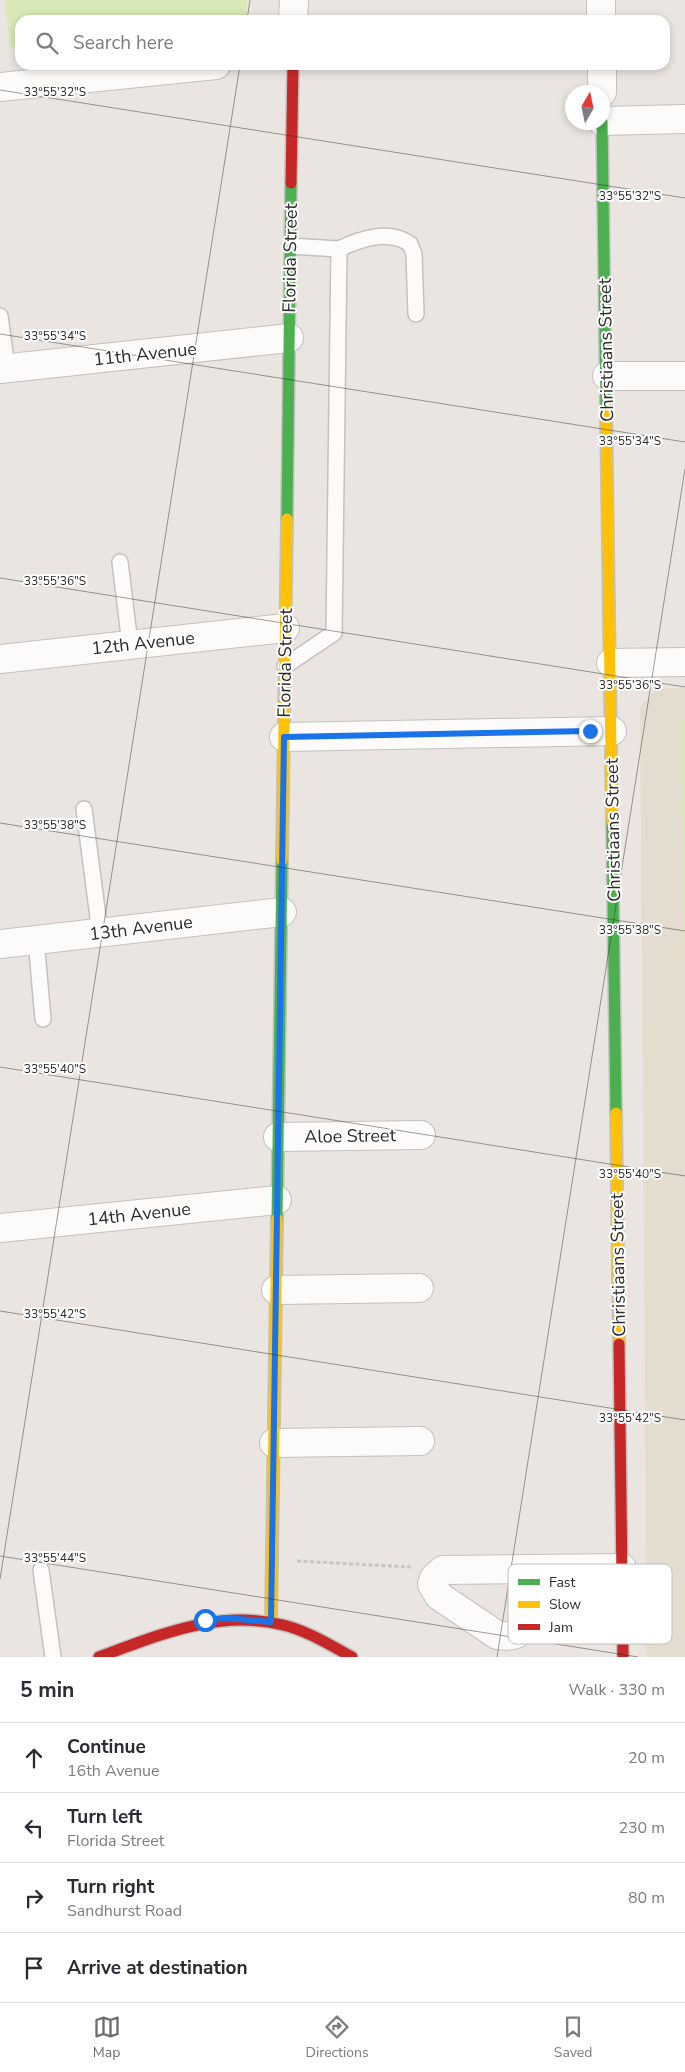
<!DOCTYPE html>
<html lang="en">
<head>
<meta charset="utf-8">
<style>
	body { margin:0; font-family:"Nunito Sans",sans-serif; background:#f7f7f7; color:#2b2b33 }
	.compass { position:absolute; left:565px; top:85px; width:45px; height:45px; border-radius:50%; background:#fff; box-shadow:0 2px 8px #0003; rotate:9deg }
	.stop { position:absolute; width:15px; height:15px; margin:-11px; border:4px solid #1a73e8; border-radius:50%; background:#fff }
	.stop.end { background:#1a73e8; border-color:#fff; box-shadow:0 1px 5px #0008 }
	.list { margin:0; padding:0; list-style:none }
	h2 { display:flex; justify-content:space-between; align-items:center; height:65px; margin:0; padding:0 20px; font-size:21px }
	h2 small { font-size:16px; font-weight:400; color:#7c7c81 }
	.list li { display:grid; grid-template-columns:32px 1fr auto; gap:15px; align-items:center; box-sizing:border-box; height:70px; padding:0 20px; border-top:1px solid #e1e1e2 }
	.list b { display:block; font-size:19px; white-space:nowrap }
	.list p { margin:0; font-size:16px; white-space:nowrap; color:#7c7c81 }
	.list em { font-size:16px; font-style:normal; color:#7c7c81 }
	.icon { flex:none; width:28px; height:28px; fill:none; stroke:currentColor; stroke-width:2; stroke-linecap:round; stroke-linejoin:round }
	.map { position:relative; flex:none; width:685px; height:1657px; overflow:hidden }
	.search { position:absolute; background:#fff; box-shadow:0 2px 8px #0003; left:15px; right:15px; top:15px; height:55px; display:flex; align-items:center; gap:12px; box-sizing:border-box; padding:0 18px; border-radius:15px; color:#7c7c81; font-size:19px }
	.sheet { height:345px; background:#fff }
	nav { display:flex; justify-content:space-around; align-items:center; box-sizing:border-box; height:70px; border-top:1px solid #e1e1e2; background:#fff; font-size:14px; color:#7c7c81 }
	nav a { display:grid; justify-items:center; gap:2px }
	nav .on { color:#6e6c6a }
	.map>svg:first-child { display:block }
	.education { fill:#e4dcce }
	.pitch { fill:#d8e8b7 }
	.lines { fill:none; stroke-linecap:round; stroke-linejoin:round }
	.lane-casing { stroke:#c3c1c1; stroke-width:18 }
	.street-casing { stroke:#c3c1c1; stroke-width:30 }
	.fast-casing { stroke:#c3c1c1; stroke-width:14 }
	.slow-casing { stroke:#c3c1c1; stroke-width:14 }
	.jam-casing { stroke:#c3c1c1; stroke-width:14 }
	.path { stroke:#c6c6c6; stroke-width:3; stroke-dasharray:4 2.5; stroke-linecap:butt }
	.lane { stroke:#fcfbfa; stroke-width:15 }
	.street { stroke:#fcfbfa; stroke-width:28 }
	.fast { stroke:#4caf50; stroke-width:11 }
	.slow { stroke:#ffc107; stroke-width:11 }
	.jam { stroke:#c62828; stroke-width:11 }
	.route { stroke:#1a73e8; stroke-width:6 }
	.ticks { fill:none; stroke:#2b2b2b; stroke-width:1; stroke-opacity:0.45 }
	.labels { text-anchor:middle; stroke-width:4; stroke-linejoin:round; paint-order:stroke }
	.street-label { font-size:18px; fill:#2b2b2b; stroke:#fff }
	.key { fill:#fff; stroke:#bfbfbf; stroke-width:1 }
	.key-label { font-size:14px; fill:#2b2b2b }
	.ticks-label { font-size:12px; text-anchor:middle; fill:#2b2b2b; stroke:#fff; stroke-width:4; stroke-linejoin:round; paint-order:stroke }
</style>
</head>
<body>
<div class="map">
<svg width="685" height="1657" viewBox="0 0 685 1657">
	<rect width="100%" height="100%" fill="#eae5e0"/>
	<path class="education" d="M663 688H685V1657H647L640 707 655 691Z"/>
	<path class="pitch" d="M5 0H247V20H20V46L10 47Z
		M681 719H685V976Z"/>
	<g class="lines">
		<defs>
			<path id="lane" d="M339 249C360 239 388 229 410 244L414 254 416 314
				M0 316 7 368
				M120 562 130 644
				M285 666 334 633 339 249 290 246
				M84 809 100 933
				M36 940 43 1019
				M41 1570 53 1657"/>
			<path id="street" d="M601 0V20
				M293 20 294 0
				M602 65V92
				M0 87 216 65
				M602 121 685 119
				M0 369 289 338
				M607 376H685
				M0 659 285 628
				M611 663 685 662
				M284 737 612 731
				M0 944 282 912
				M278 1137 421 1135
				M0 1228 277 1200
				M276 1290 419 1288
				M274 1443 420 1441
				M529 1569C529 1594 539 1643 497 1635L439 1596 432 1584 434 1578 443 1570 622 1568"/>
			<path id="fast" d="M602 122 606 408
				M287 519 291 183
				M612 822 616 1113
				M277 1219 282 860"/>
			<path id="slow" d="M606 408 612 822
				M282 860 287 519
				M616 1113 619 1344
				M271 1622 277 1219"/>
			<path id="jam" d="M291 183 293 65
				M619 1344 623 1657
				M99 1657C159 1635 219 1609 283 1625 308 1631 330 1645 352 1657"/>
		</defs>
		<use href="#lane" class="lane-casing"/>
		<use href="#street" class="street-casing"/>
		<use href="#fast" class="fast-casing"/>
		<use href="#slow" class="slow-casing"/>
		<use href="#jam" class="jam-casing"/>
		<path class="path" d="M297 1561 411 1567"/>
		<use href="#lane" class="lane"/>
		<use href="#street" class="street"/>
		<use href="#fast" class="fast"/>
		<use href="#slow" class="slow"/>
		<use href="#jam" class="jam"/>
	</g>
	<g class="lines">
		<path class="route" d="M205 1620 227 1618 271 1622 284 737 590 731"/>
	</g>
	<path class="ticks" d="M247 20 250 0M0 90 685 198M0 334 685 442M0 578 685 687M0 823 685 931M0 1067 685 1176M0 1311 685 1420M0 1556 638 1657M0 1579 240 65M497 1657 685 469"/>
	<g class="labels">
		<g class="street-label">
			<text transform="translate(290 258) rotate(-89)" y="6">Florida Street</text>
			<text transform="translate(606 350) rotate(-91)" y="6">Christiaans Street</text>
			<text transform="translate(145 354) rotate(-6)" y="6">11th Avenue</text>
			<text transform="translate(143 643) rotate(-6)" y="6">12th Avenue</text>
			<text transform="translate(285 663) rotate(-89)" y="6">Florida Street</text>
			<text transform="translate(613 830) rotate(-91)" y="6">Christiaans Street</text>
			<text transform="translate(141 928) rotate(-7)" y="6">13th Avenue</text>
			<text transform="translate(350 1136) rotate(-1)" y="6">Aloe Street</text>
			<text transform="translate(139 1214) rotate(-6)" y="6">14th Avenue</text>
			<text transform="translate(618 1265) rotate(-91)" y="6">Christiaans Street</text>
		</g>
	</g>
	<rect x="508" y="1564" width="164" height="80" rx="8" class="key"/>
	<rect x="518" y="1579" width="22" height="6" fill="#4caf50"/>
	<rect x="518" y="1601" width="22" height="7" fill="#ffc107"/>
	<rect x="518" y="1624" width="22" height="6" fill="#c62828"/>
	<g class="key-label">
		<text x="549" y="1587">Fast</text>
		<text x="549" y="1609">Slow</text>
		<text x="549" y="1632">Jam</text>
	</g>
	<g class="ticks-label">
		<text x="55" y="96">33°55'32"S</text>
		<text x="630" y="200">33°55'32"S</text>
		<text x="55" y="340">33°55'34"S</text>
		<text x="630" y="445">33°55'34"S</text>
		<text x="55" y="585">33°55'36"S</text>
		<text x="630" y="689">33°55'36"S</text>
		<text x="55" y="829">33°55'38"S</text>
		<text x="630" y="934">33°55'38"S</text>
		<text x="55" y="1073">33°55'40"S</text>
		<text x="630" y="1178">33°55'40"S</text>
		<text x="55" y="1318">33°55'42"S</text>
		<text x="630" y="1422">33°55'42"S</text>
		<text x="55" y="1562">33°55'44"S</text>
	</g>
</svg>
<svg class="compass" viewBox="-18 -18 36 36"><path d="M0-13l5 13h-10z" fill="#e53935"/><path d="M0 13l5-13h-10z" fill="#7c7c81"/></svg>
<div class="stop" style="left:205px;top:1620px"></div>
<div class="stop end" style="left:590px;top:731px"></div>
<div class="search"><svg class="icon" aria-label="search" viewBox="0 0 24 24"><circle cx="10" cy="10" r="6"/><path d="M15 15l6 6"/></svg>Search here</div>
</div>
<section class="sheet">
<h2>5 min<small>Walk · 330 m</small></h2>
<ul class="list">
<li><svg class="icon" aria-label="ahead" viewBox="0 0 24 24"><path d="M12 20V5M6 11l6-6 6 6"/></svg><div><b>Continue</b><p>16th Avenue</p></div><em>20 m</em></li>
<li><svg class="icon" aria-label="left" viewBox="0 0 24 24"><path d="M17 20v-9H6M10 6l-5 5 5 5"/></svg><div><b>Turn left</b><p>Florida Street</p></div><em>230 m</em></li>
<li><svg class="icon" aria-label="right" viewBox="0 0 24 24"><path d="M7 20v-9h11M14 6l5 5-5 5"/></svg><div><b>Turn right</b><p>Sandhurst Road</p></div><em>80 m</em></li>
<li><svg class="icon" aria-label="arrive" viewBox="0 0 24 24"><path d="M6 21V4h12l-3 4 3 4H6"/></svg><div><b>Arrive at destination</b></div></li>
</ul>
</section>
<nav>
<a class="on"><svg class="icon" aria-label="map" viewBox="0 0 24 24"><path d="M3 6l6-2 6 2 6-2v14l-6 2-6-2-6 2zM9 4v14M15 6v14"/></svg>Map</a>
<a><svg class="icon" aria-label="directions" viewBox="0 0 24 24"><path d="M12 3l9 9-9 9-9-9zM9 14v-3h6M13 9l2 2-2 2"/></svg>Directions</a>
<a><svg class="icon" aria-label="saved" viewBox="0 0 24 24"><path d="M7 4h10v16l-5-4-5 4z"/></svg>Saved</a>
</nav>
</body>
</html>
